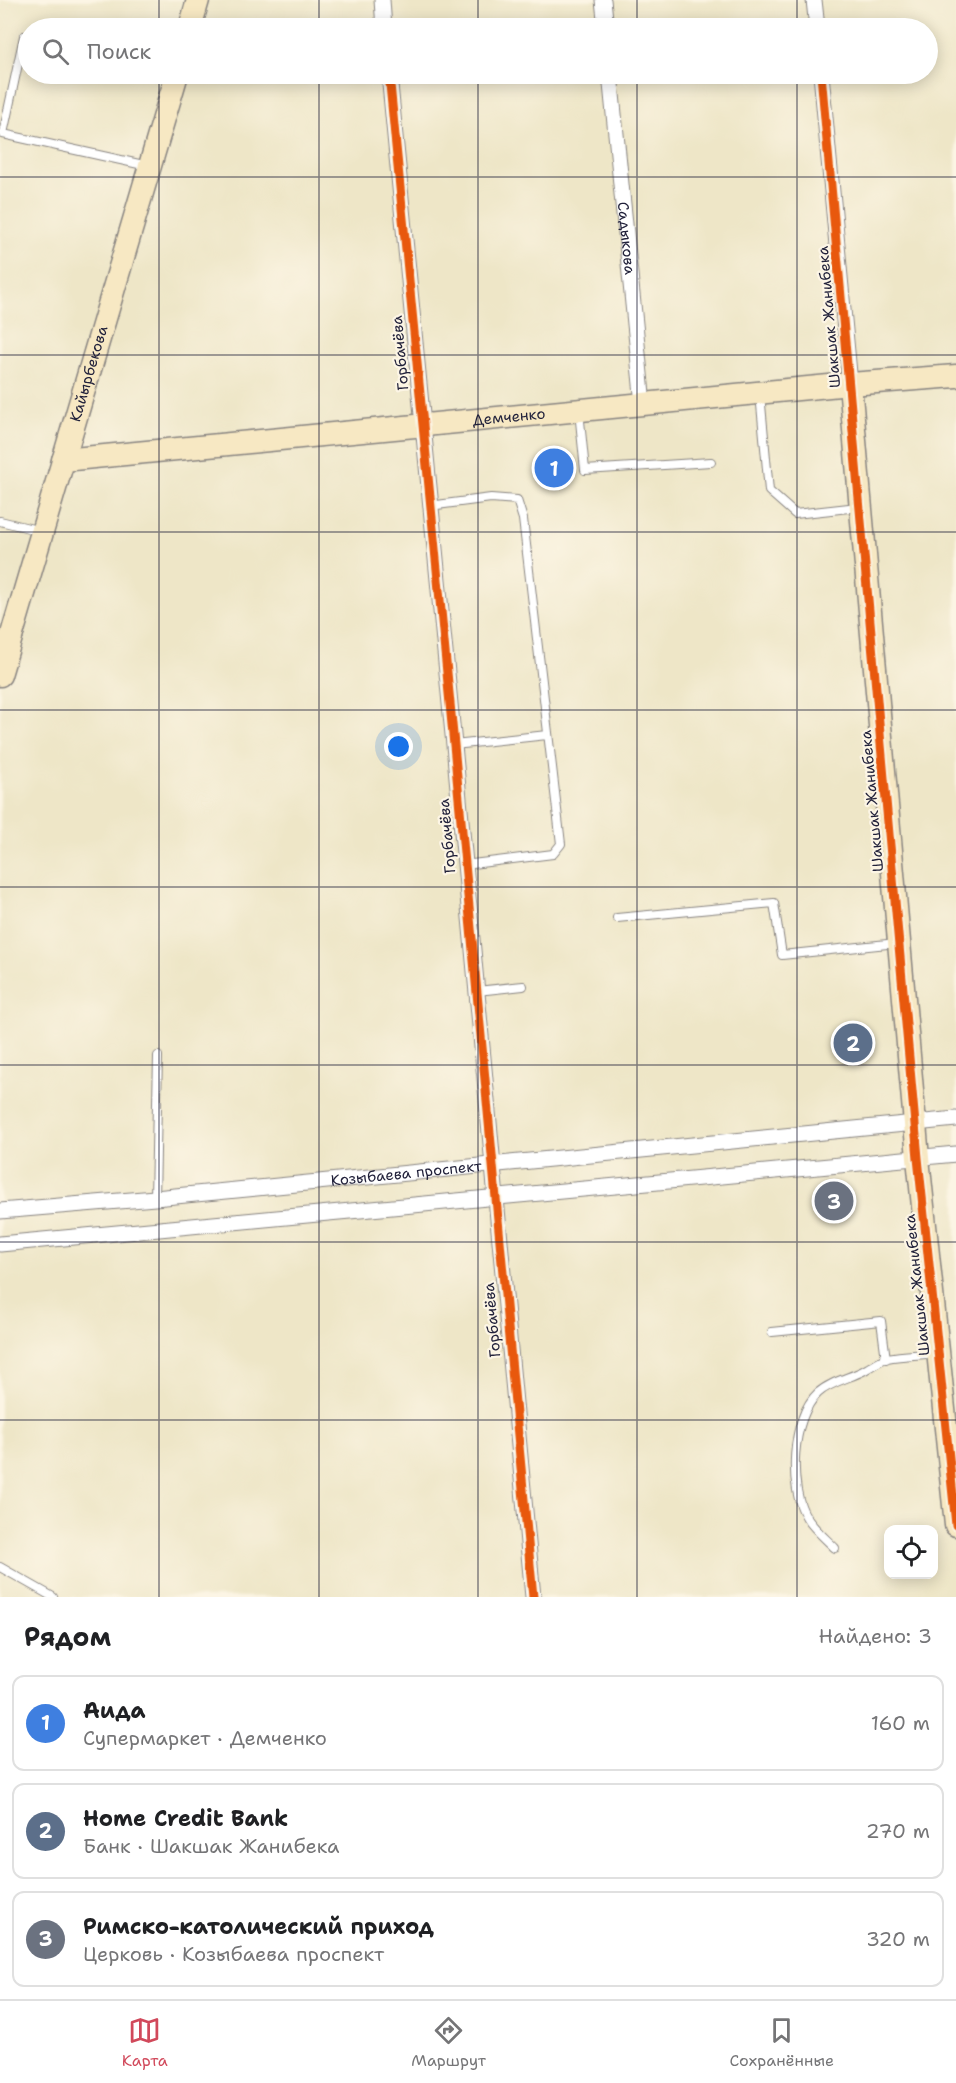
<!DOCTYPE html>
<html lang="ru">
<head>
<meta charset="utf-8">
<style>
	body { margin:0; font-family:"Shantell Sans",sans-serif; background:#f2f2f2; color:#202124 }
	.controls { position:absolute; right:18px; bottom:18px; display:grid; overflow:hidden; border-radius:12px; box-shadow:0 3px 15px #0003 }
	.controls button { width:54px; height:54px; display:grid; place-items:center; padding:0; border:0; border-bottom:2px solid #e0e0e0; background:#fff; color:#202124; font:30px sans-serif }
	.you { position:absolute; left:399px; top:747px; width:21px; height:21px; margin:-15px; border:4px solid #fff; border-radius:50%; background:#1a73e8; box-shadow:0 0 0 9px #1a73e833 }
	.badge { display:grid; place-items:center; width:39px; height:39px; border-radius:50%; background:#d1495b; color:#fff; font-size:20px; font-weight:700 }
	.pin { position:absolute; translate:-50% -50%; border:3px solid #fff; box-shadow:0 2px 6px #0006 }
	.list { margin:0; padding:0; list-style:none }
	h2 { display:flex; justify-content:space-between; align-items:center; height:78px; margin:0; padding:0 24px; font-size:26px }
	h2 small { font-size:20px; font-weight:400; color:#757577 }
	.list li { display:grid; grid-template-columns:39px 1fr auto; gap:18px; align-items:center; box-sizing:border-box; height:96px; margin:0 12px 12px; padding:0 12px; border:2px solid #e0e0e0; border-radius:12px }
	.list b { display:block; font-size:22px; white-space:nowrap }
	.list p { margin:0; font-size:20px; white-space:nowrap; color:#757577 }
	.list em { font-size:20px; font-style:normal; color:#757577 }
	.icon { flex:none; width:33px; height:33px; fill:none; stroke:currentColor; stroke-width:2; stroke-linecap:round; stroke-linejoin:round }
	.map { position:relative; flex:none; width:956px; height:1597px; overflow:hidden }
	.search { position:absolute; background:#fff; box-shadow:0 3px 15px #0003; left:18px; right:18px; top:18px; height:66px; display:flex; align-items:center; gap:15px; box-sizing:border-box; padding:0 21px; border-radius:33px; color:#757577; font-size:22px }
	.sheet { height:402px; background:#fff }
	nav { display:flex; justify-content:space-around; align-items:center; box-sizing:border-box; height:84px; border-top:2px solid #e0e0e0; background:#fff; font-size:16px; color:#757577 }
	nav a { display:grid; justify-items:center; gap:3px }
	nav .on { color:#d1495b }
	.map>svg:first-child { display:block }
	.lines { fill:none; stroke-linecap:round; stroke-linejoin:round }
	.lane-casing { stroke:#888481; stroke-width:10 }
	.street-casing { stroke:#888481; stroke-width:17 }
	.secondary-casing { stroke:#888481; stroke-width:25 }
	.lane { stroke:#fff; stroke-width:8 }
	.street { stroke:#fff; stroke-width:15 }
	.secondary { stroke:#f7e8c3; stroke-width:22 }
	.cycleway-casing { stroke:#fcf5e5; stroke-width:13 }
	.cycleway { stroke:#e8590c; stroke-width:9 }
	.grid { fill:none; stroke:#22223b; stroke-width:1.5; stroke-opacity:0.55 }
	.labels { text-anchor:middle; stroke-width:4.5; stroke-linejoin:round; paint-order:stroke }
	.street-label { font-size:15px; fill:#22223b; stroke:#fcf5e5 }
</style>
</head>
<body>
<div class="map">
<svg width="956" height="1597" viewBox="0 0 956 1597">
	<rect width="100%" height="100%" fill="#fcf5e5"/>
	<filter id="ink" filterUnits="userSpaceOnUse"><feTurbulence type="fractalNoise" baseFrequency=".0167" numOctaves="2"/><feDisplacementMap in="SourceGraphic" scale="12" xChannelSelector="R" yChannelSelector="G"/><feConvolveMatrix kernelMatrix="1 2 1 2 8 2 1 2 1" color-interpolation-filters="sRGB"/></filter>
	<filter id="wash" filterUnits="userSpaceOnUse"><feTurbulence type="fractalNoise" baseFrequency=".008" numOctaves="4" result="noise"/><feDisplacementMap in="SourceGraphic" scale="24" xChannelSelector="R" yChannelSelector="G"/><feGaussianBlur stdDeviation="1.35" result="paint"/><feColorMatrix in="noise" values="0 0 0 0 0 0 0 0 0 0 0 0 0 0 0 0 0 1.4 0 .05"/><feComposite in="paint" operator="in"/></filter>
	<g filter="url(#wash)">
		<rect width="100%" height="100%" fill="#eee6c7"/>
	</g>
	<g filter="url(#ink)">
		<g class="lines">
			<defs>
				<path id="lane" d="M24 36 3 134 148 166
					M760 394 769 491 795 514 858 507
					M579 411 585 470 711 462
					M429 506 491 498 517 500 523 519 561 844 553 854 464 865
					M0 521 41 531
					M454 745 547 735
					M617 918 774 903 782 955 897 943
					M477 991 523 986
					M155 1198 158 1056
					M772 1332 881 1321 886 1359
					M835 1548C826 1539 814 1529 807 1518 788 1489 791 1418 818 1393 830 1382 849 1378 863 1371 871 1367 879 1360 887 1358 903 1355 921 1355 937 1353
					M0 1567 53 1597"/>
				<g id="street">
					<path d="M382 0 384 28"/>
					<path d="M603 0 606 28"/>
					<path d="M814 0 817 28"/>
					<path d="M389 74 454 745 533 1597"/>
					<path id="s1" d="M610 74 643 404"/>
					<path d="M821 74 850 384"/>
					<path id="s2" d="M0 1211 155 1198 956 1119"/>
					<path d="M0 1244 956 1154"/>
				</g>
				<g id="secondary">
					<path d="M190 28 198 0"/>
					<path d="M850 384 918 1158 956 1525"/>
					<path id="s3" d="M63 460 850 384 956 376"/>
					<path id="s4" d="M0 675 177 74"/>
				</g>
			</defs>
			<use href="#lane" class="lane-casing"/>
			<use href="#street" class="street-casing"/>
			<use href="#secondary" class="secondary-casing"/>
			<use href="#lane" class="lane"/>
			<use href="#street" class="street"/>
			<use href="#secondary" class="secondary"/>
			<defs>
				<path id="cycleway" d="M389 74 454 745 533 1597
					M821 74 918 1158 956 1525"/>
			</defs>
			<use href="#cycleway" class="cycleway-casing"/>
			<use href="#cycleway" class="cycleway"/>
		</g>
	</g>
	<path class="grid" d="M159 0V28M319 0V28M478 0V28M637 0V28M797 0V28M159 74V1597M319 74V1597M478 74V1597M637 74V1597M797 74V1597M0 177H956M0 355H956M0 532H956M0 710H956M0 887H956M0 1065H956M0 1242H956M0 1420H956"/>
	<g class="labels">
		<g class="street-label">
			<text dy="5" stroke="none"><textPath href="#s1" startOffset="165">Садыкова</textPath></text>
			<text transform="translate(829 317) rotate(-95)" y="5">Шакшак Жанибека</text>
			<text transform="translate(400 353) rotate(-95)" y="5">Горбачёва</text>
			<text dy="5" stroke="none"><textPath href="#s4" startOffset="314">Кайырбекова</textPath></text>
			<text dy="5" stroke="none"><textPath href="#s3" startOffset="448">Демченко</textPath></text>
			<text transform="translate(872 801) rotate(-95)" y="5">Шакшак Жанибека</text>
			<text transform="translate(447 836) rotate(-95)" y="5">Горбачёва</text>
			<text dy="5" stroke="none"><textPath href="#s2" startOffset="408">Козыбаева проспект</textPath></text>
			<text transform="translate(917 1285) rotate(-96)" y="5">Шакшак Жанибека</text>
			<text transform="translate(492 1320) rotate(-95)" y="5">Горбачёва</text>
		</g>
	</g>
</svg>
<div class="controls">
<button><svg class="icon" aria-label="locate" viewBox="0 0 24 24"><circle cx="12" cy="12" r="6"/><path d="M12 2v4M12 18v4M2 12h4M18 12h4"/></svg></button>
</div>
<div class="you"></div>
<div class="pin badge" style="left:554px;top:468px;background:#3f7fe0">1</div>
<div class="pin badge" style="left:853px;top:1043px;background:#5c6f8a">2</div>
<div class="pin badge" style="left:834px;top:1201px;background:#6b7280">3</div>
<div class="search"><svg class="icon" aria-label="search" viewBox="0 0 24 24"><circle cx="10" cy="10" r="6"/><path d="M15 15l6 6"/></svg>Поиск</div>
</div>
<section class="sheet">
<h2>Рядом<small>Найдено: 3</small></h2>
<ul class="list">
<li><span class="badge" style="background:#3f7fe0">1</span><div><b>Аида</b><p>Супермаркет · Демченко</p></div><em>160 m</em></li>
<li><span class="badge" style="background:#5c6f8a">2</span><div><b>Home Credit Bank</b><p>Банк · Шакшак Жанибека</p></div><em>270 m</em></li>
<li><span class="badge" style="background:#6b7280">3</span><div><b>Римско-католический приход</b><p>Церковь · Козыбаева проспект</p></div><em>320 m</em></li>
</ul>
</section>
<nav>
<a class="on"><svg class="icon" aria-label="map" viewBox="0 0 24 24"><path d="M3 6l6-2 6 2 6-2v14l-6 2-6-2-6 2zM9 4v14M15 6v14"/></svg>Карта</a>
<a><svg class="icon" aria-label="directions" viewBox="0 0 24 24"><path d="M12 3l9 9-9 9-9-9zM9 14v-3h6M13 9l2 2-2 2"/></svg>Маршрут</a>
<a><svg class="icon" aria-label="saved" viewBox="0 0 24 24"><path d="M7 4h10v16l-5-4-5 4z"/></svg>Сохранённые</a>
</nav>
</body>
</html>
